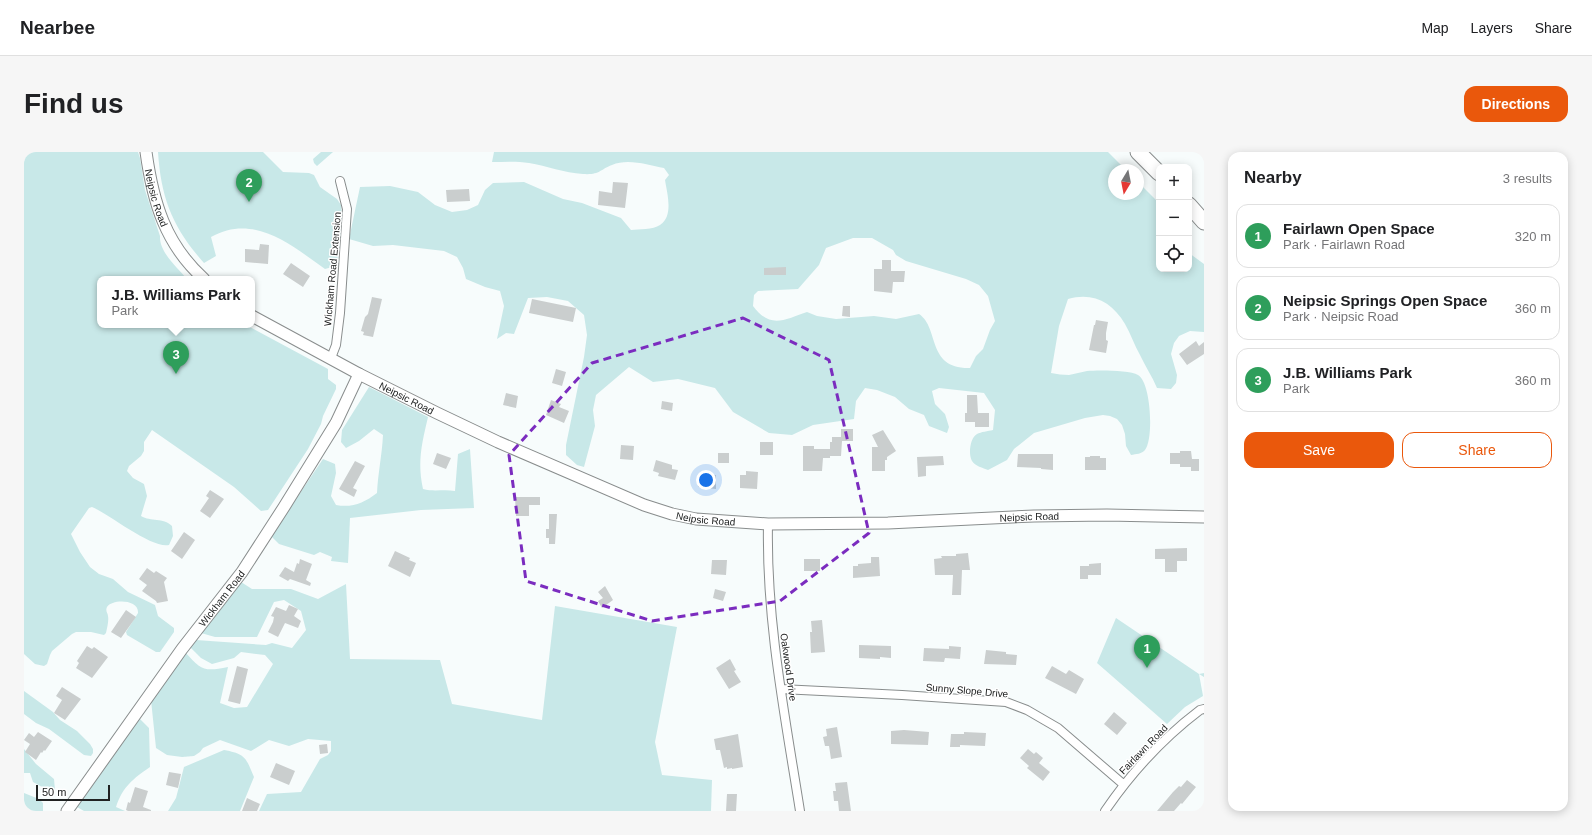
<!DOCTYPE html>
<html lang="en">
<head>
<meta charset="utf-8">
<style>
	body { margin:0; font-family:Arial,sans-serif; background:#f6f6f6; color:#202124 }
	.controls { position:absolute; right:12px; top:12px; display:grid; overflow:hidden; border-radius:8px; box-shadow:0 2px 10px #0003 }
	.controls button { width:36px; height:36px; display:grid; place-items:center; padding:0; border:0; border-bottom:1px solid #e0e0e0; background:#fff; color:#202124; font:20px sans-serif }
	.compass { position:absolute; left:1084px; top:12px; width:36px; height:36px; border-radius:50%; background:#fff; box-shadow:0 2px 10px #0003; rotate:190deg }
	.scale { position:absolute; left:12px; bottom:10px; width:74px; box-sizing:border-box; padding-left:4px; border:2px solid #202222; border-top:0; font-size:11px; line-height:14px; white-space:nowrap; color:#202222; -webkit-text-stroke:3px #fff; paint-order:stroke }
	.you { position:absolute; left:682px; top:328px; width:14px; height:14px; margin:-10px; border:3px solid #fff; border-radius:50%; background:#1a73e8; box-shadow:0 0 0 6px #1a73e833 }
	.badge { display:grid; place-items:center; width:26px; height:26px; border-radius:50%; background:#ea580c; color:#fff; font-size:13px; font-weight:700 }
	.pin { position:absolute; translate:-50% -33px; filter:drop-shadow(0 1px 2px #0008) }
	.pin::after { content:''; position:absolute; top:21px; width:14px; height:12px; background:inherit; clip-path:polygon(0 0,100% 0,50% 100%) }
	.popup { position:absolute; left:73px; top:124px; width:158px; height:52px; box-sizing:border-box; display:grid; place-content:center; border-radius:8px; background:#fff; filter:drop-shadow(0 1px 3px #0005); font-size:13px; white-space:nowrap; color:#757577 }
	.popup b { font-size:15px; color:#202124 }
	.popup::after { content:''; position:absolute; left:50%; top:100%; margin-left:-8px; border:8px solid transparent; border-top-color:#fff }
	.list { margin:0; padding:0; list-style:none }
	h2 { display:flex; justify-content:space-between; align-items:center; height:52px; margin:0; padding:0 16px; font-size:17px }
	h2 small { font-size:13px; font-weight:400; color:#757577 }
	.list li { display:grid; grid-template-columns:26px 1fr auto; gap:12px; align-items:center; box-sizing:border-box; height:64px; margin:0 8px 8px; padding:0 8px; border:1px solid #e0e0e0; border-radius:12px }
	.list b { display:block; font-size:15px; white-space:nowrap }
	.list p { margin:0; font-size:13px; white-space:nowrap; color:#757577 }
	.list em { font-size:13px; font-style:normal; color:#757577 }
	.actions { display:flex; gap:8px; padding:12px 16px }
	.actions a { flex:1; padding:9px 0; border:1px solid #ea580c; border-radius:12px; text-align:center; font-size:14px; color:#ea580c }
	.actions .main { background:#ea580c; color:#fff }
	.icon { flex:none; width:22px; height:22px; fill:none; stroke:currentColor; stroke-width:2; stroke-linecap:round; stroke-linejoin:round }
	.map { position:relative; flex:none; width:1180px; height:659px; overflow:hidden; border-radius:12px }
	header { display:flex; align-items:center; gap:24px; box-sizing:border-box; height:56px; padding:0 20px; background:#fff; border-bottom:1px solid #e0e0e0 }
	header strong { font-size:19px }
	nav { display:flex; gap:22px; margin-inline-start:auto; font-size:14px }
	.intro { display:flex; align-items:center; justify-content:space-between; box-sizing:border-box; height:96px; padding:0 24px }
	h1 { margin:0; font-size:28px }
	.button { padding:10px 18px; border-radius:12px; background:#ea580c; color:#fff; font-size:14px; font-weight:700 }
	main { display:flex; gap:24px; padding:0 24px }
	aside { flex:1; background:#fff; border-radius:12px; box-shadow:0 2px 10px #0003 }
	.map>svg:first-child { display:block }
	.green { fill:#c8e8e8; fill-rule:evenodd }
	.building { fill:#cacece }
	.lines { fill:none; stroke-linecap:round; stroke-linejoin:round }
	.minor-casing { stroke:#898d8d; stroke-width:10 }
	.tertiary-casing { stroke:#898d8d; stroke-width:13 }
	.motorway-casing { stroke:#898d8d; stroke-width:17 }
	.minor { stroke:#fff; stroke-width:8 }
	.tertiary { stroke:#fff; stroke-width:11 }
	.motorway { stroke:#fff; stroke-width:15 }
	.marked { fill:none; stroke:#7b2cbf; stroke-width:3; stroke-dasharray:8 5; stroke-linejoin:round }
	.labels { text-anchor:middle; stroke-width:3; stroke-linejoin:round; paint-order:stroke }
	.street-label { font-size:10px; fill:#202222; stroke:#fff }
</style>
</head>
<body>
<header>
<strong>Nearbee</strong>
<nav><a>Map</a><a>Layers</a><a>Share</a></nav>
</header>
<div class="intro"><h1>Find us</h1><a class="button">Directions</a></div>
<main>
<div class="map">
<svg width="1180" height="659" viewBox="0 0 1180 659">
	<rect width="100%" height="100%" fill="#f7fcfc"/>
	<path class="green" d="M0 0H114L116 6 121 38 136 84C135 100 153 115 163 127H76V173H222L304 217V227L312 233V237L299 264 297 272 284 297 244 358 237 359 210 335 128 278 120 290V299L117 304 105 314 103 319 109 326 120 332 123 344 117 364C127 370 139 365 148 374L149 384 145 393C128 397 85 362 68 355L65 356 47 382 56 400 66 415 75 422 89 427 104 440 131 453 134 464 150 476V480L136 500H132L103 483 102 480 114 461C115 447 88 447 83 455 81 459 84 461 84 464 85 469 83 476 82 481L80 483 67 480H52L48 482 28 499 26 503 23 512 20 514 11 512 0 502Z
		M134 0H239L259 20 285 21 290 23 296 35 313 47 317 53 319 75 312 114 301 117C267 93 230 61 187 85L192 104 180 111C149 76 137 47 134 0Z
		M297 0H309L293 14 290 11 289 7Z
		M470 0H1084L1102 18H1090V42H1114V30L1133 49 1135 53V117H1165V101L1180 112V180L1166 179 1155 184 1150 191 1147 202 1153 223 1152 231 1147 237 1133 236C1128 224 1121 214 1116 203 1110 193 1107 182 1101 172 1088 150 1069 140 1044 147L1035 174 1027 221C1033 222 1039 223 1045 223 1051 222 1057 220 1063 219 1073 218 1106 218 1114 223 1127 230 1130 287 1121 298 1118 302 1112 302 1107 303L1102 294 1101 282 1098 273 1093 267 1086 264 1079 263 1061 266 1010 281 990 297 983 308 964 318C959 316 951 314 948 309 944 302 946 286 953 282 957 280 964 279 969 278L971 258 960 241 915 236 908 239 911 252 921 262 925 275 923 281 905 274 900 263 885 257 871 245 853 238 841 236 832 249 830 267 789 273 768 283 745 281 709 260 691 236 654 227 629 230 605 215 572 243 569 258 571 274 560 315 553 313 542 303V293L560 205 563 183 560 163 544 149 523 145 504 146 490 182 482 181 473 187 480 154 476 139 461 135 442 127 439 116 433 105 420 99 369 93 349 94 325 87 336 35 366 34 394 40 411 53 428 60 443 58 454 53 461 38 469 31 500 30 539 47 558 51 597 66 607 78C615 77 629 78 636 73 650 64 643 41 641 28L645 23 640 16C624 13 604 6 588 13 575 18 576 23 559 22 540 21 523 14 505 11 493 9 480 10 468 10ZM829 86H848L869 98 872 103 882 109 942 127 955 133 964 144 971 169 966 178 959 197 952 204 946 216C902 217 916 176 895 162L872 167 850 164 812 167 793 164 783 160C760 168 746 177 729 154L730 143 734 139 774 137 795 113 802 96Z
		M345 235 404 265C398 291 393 310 399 337 410 340 420 337 431 339L434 302 446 297 450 356 397 358 326 366 324 411 307 409 308 405 296 400 290 403 255 392 247 384 299 307 311 312 312 321 307 344 312 353C328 356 340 351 353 341 354 321 358 303 359 283L350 277 335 289 322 296 317 290 318 278Z
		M217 430 228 437H267L294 447 322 432 326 507 416 508 428 552 518 568 531 454 653 475 631 590 638 623 688 628 687 659H235L243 642 277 640 296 607 304 603 307 599V589L284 587 265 594 245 588 227 599 196 588 179 596 176 600 170 604 158 605 143 603 132 596 127 548 161 500C177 518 180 520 204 515L196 551 210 556 223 555 249 512 241 503 217 500 210 506 188 512 177 506 166 495 172 488 242 493 248 491 268 496 282 478 277 459 260 448 250 450 233 485H191L177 481Z
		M1092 466 1175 522 1180 521V525L1175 522 1179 544 1161 555 1143 572 1073 511Z
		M0 539 29 560 36 568 53 579 66 592 69 597V601L67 604 60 603 25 577 12 571 0 562Z
		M115 566 125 576 126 615C109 627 99 634 92 655L101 659H60L53 655Z
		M0 597 12 612 30 627 31 638 29 641 9 630 6 621H0Z
		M200 598C222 602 222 606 230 625L216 659H144L152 646 160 615Z
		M0 641 15 647 19 651V659H0Z"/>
	<path class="building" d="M589 30 604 31 601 56 574 53 575 39 588 41Z
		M445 37 446 49 423 50 422 38Z
		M236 92 245 93 244 112 221 110V97L235 98Z
		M858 108H867V119H881L880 130H869L868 141 850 139V117H858Z
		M267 111 286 124 279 135 259 122Z
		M762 115V123H740V116Z
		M348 145 358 147 349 185 339 183 340 180 337 179 341 165 344 162Z
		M508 147 552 156 549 170 505 161Z
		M819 154H826V165L818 164Z
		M1072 168 1084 170 1082 181V188L1084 189 1082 201 1065 198 1070 173H1071Z
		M1172 189 1175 194 1180 190V202L1163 213 1155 202Z
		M532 217 542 220 538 234 528 231Z
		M482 241 494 244 492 256 479 253Z
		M943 243H953L954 261H965V275H951V270H941V261H943Z
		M527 248 537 252 535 255 545 259 540 271 522 263Z
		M638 249 649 251 648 259 637 257Z
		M817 277H829V289H818L817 304H806V306H799L798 319H779V294H790V297H806V290H808V285H817Z
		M859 278 872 299 863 305V308H861V319H848V295H854L848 283Z
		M736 290H749V303H736Z
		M597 293 610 294 609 308 596 307Z
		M1156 299H1167L1168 307H1175V319H1167V315H1156V312H1146V301H1156Z
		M413 301 427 306 422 317 409 312Z
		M694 301H705V311H694Z
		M994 302H1029V318L1017 317V316L993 315Z
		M919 304 920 313 902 314V324L894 325 893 305Z
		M1066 304H1076V306H1082V318H1061V305H1066Z
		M632 308 648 313V317L654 318 651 328 634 324 635 321 629 319Z
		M331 309 341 314 329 336 333 338 330 345 315 337Z
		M722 319 734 320 733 337 716 336V323H722Z
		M674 323H692V337L674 335Z
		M186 338 200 347 186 366 176 359 185 346 182 344Z
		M491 345H516V353H505V364H492Z
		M525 362H533L531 392H525V386H522V377H525Z
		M160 380 171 388 158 407 147 399Z
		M1163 396V409H1153V420H1141V407H1131V397Z
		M371 399 386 406 385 408 392 411 386 425 364 414Z
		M944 401 946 418H938L937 443H928L929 423H911L910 407 918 406 917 404H932V402Z
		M847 405H855L856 424 829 426V414H834V412L847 411Z
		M276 407 288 412 282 428 287 431 286 434 266 427 264 429 255 424 261 415 270 420 273 411 275 412Z
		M780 407H796V419H780Z
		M688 408H703L702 423 687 422Z
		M1077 411V423H1064V427H1056V414H1065V412Z
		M123 416 130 421 132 419 143 426 140 430 144 449 133 451 132 449 118 439 123 433 115 427Z
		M581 434 589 448 578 456 574 449 579 446 574 440Z
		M691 437 702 440 699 449 689 446Z
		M265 453 274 457 270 464 277 469 274 476 261 471 254 485 244 480 249 470 250 465 247 464 252 455 262 459Z
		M102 458 112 465 97 486 87 480Z
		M798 468 801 500 787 501 786 480H788L787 469Z
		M835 493 867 494V506L856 505V507L835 506Z
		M63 494 68 497 70 495 84 505 68 526 52 516 55 511 53 509Z
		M925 494 937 495 936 507 921 506 920 510 899 509 900 496 925 497Z
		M962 498 982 500V502L993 503 992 513 960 512Z
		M706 507 712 518 710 519 717 530 705 537 692 516Z
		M213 514 224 517 216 552 204 549Z
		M1028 514 1042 522 1045 518 1060 527 1052 542 1021 526Z
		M38 535 57 547 41 568 30 561 38 548 32 544Z
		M1090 560 1103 571 1093 583 1080 572Z
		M813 575 818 605 807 607 805 594H801L799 585 803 584 802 577Z
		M880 578 905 580 904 593 867 592V579Z
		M14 580 28 589 21 599 20 598 18 601 17 600 12 608 1 600 6 592 0 588 5 581 10 585Z
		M940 580 962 581 961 594 936 593V595H926L927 582H940Z
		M714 582 719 615 708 617V616L703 617V615L700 616 696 598H692L690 587Z
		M303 592 304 601 296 602 295 593Z
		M1004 597 1010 602 1012 600 1019 606 1015 611 1026 620 1019 629 1003 616 1005 614 996 606Z
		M252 611 271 619 265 633 246 625Z
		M145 620 157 622 154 636 142 633Z
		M1163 628 1172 635 1158 652 1157 651 1150 659H1133L1149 640 1155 634 1157 635Z
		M823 630 827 659H815L814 649H810L809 639H812L811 631Z
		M111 635 124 639 119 655 127 658V659H104L102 658 104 650 106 651Z
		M703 642H713L712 659H702Z
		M223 646 236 652 233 659H218Z"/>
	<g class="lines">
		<defs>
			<path id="minor" d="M307 206 312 193 316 161 323 57 316 29
				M744 372C742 468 761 564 776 659
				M757 537 878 543 982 550 1003 558 1034 576 1099 632
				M1081 659C1107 621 1139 586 1176 558L1180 557"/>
			<g id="tertiary">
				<path id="s1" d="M122 0C129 50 141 92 180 127"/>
				<path id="s2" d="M228 164 335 222 413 261 474 290 620 353 648 362 672 367 744 372 864 371 1010 364 1083 363 1180 365"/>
				<path id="s3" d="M43 659 158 497 218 420 260 355 312 271 335 222"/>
			</g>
			<path id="motorway" d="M1114 0 1135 21
				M1165 53 1180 70"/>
		</defs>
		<use href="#minor" class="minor-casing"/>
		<use href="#tertiary" class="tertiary-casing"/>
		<use href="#motorway" class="motorway-casing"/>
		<use href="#minor" class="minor"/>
		<use href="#tertiary" class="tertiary"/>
		<use href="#motorway" class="motorway"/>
	</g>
	<path class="marked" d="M719 166 805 208 845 381 756 449 628 469 502 429 485 303 568 211Z"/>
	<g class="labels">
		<g class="street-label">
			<text dy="4" stroke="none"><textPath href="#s1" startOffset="47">Neipsic Road</textPath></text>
			<text transform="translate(308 117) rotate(-85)" y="4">Wickham Road Extension</text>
			<text dy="4" stroke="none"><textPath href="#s2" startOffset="175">Neipsic Road</textPath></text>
			<text dy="4" stroke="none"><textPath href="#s2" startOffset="823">Neipsic Road</textPath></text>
			<text dy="4" stroke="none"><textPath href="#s2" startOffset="499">Neipsic Road</textPath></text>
			<text dy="4" stroke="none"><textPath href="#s3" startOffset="263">Wickham Road</textPath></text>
			<text transform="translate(765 515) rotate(82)" y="4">Oakwood Drive</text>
			<text transform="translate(943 538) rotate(5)" y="4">Sunny Slope Drive</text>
			<text transform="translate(1119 597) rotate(-46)" y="4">Fairlawn Road</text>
		</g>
	</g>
</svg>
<div class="controls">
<button>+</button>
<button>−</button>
<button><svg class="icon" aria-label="locate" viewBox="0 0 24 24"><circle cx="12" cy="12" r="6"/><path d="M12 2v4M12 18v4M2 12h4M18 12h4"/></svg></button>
</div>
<svg class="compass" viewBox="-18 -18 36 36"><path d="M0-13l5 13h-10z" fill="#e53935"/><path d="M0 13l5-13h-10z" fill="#757577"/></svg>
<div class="scale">50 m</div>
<div class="you"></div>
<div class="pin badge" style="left:1123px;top:516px;background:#2e9e5b">1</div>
<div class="pin badge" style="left:225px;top:50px;background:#2e9e5b">2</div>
<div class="pin badge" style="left:152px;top:222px;background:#2e9e5b">3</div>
<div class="popup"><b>J.B. Williams Park</b>Park</div>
</div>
<aside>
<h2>Nearby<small>3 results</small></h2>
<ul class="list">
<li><span class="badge" style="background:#2e9e5b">1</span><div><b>Fairlawn Open Space</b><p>Park · Fairlawn Road</p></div><em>320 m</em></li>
<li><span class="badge" style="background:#2e9e5b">2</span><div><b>Neipsic Springs Open Space</b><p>Park · Neipsic Road</p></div><em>360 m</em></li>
<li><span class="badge" style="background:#2e9e5b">3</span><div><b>J.B. Williams Park</b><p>Park</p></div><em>360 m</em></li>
</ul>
<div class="actions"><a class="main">Save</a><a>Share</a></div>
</aside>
</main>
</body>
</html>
